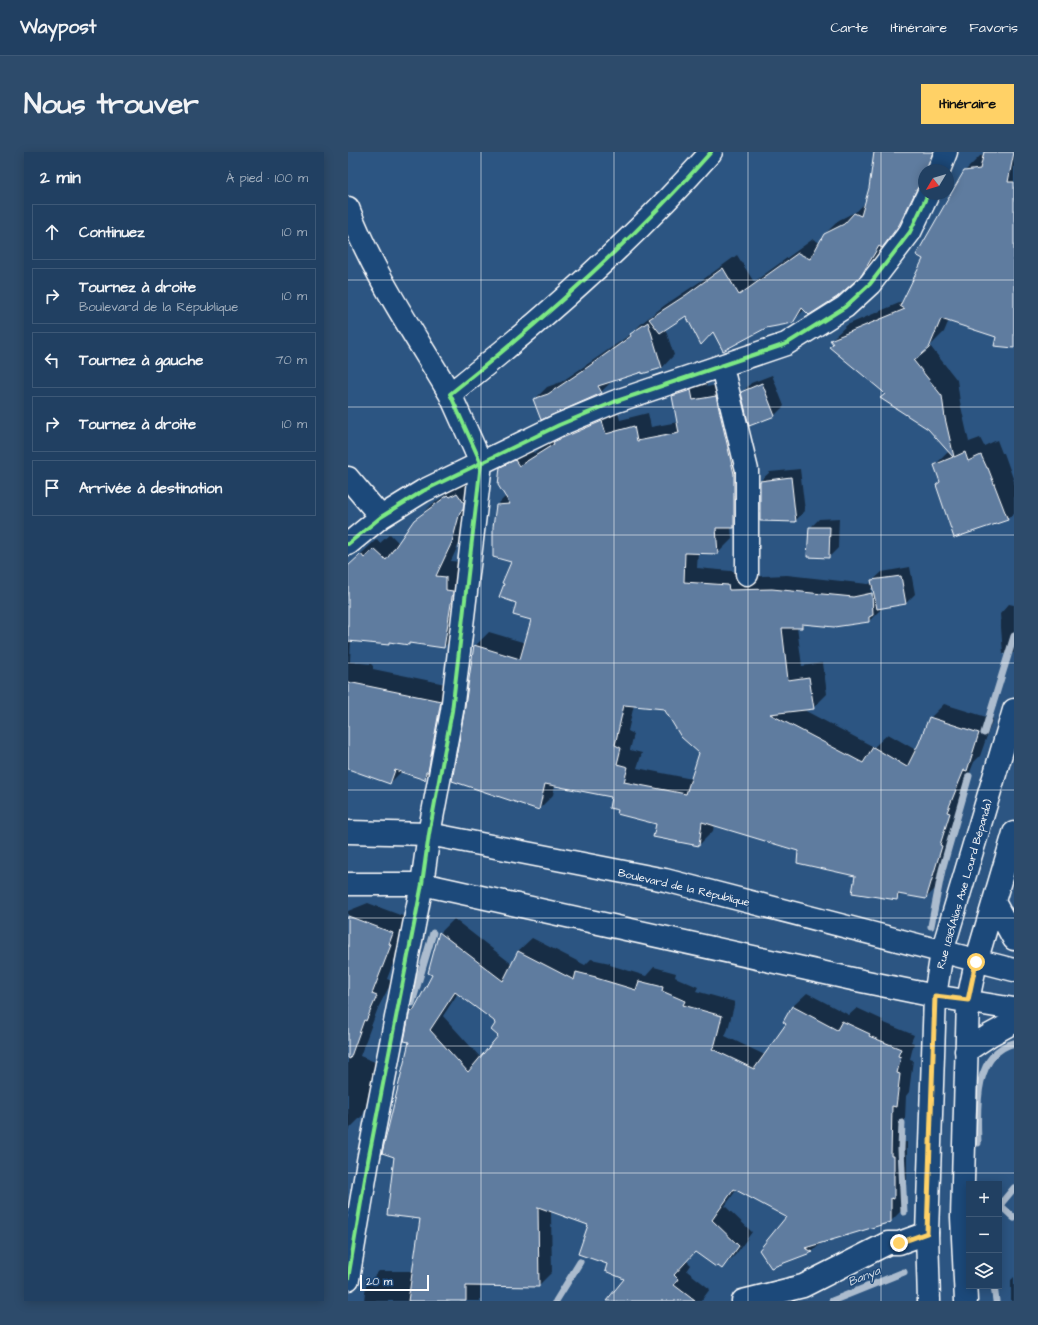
<!DOCTYPE html>
<html lang="fr">
<head>
<meta charset="utf-8">
<style>
	body { margin:0; font-family:"Architects Daughter",sans-serif; background:#2d4b6b; color:#f1f3f6 }
	.controls { position:absolute; right:12px; bottom:12px; display:grid; overflow:hidden; border-radius:0px; box-shadow:0 2px 10px #0003 }
	.controls button { width:36px; height:36px; display:grid; place-items:center; padding:0; border:0; border-bottom:1px solid #3e5977; background:#214062; color:#f1f3f6; font:20px sans-serif }
	.compass { position:absolute; left:570px; top:12px; width:36px; height:36px; border-radius:50%; background:#214062; box-shadow:0 2px 10px #0003; rotate:232deg }
	.scale { position:absolute; left:12px; bottom:10px; width:69px; box-sizing:border-box; padding-left:4px; border:2px solid #fff; border-top:0; font-size:11px; line-height:14px; white-space:nowrap; color:#fff; -webkit-text-stroke:3px #1f4a7a; paint-order:stroke }
	.stop { position:absolute; width:12px; height:12px; margin:-9px; border:3px solid #ffd166; border-radius:50%; background:#fff }
	.stop.end { background:#ffd166; border-color:#fff; box-shadow:0 1px 4px #0008 }
	.list { margin:0; padding:0; list-style:none }
	h2 { display:flex; justify-content:space-between; align-items:center; height:52px; margin:0; padding:0 16px; font-size:17px }
	h2 small { font-size:13px; font-weight:400; color:#a2afbe }
	.list li { display:grid; grid-template-columns:26px 1fr auto; gap:12px; align-items:center; box-sizing:border-box; height:56px; margin:0 8px 8px; padding:0 8px; border:1px solid #3e5977; border-radius:0px }
	.list b { display:block; font-size:15px; white-space:nowrap }
	.list p { margin:0; font-size:13px; white-space:nowrap; color:#a2afbe }
	.list em { font-size:13px; font-style:normal; color:#a2afbe }
	.icon { flex:none; width:22px; height:22px; fill:none; stroke:currentColor; stroke-width:2; stroke-linecap:round; stroke-linejoin:round }
	.map { position:relative; flex:none; width:666px; height:1149px; overflow:hidden; border-radius:0px }
	header { display:flex; align-items:center; gap:24px; box-sizing:border-box; height:56px; padding:0 20px; background:#214062; border-bottom:1px solid #3e5977 }
	header strong { font-size:19px }
	nav { display:flex; gap:22px; margin-inline-start:auto; font-size:14px }
	.intro { display:flex; align-items:center; justify-content:space-between; box-sizing:border-box; height:96px; padding:0 24px }
	h1 { margin:0; font-size:28px }
	.button { padding:10px 18px; border-radius:0px; background:#ffd166; color:#111; font-size:14px; font-weight:700 }
	main { display:flex; gap:24px; padding:0 24px }
	aside { flex:1; background:#214062; border-radius:0px; box-shadow:0 2px 10px #0003 }
	.map>svg:first-child { display:block }
	.shadow { fill:#0007; fill-rule:evenodd }
	.lines { fill:none; stroke-linecap:round; stroke-linejoin:round }
	.stream { stroke:#acbcce; stroke-width:7 }
	.building { fill:#5e7c9f; stroke:#fff; fill-rule:evenodd }
	.street-casing { stroke:#fff; stroke-width:25 }
	.primary-casing { stroke:#fff; stroke-width:25 }
	.street { stroke:#1f4a7a; stroke-width:22 }
	.primary { stroke:#1f4a7a; stroke-width:22 }
	.cycleway-casing { stroke:#1f4a7a; stroke-width:6 }
	.cycleway { stroke:#7ce984; stroke-width:4 }
	.route { stroke:#ffd166; stroke-width:5 }
	.grid { fill:none; stroke:#fff; stroke-width:1; stroke-opacity:0.55 }
	.labels { text-anchor:middle; stroke-width:3; stroke-linejoin:round; paint-order:stroke }
	.street-label { font-size:11px; fill:#fff; stroke:#1f4a7a }
	.water-label { font-size:12px; font-style:italic; fill:#d5dde6; stroke:#1f4a7a }
</style>
</head>
<body>
<header>
<strong>Waypost</strong>
<nav><a>Carte</a><a>Itinéraire</a><a>Favoris</a></nav>
</header>
<div class="intro"><h1>Nous trouver</h1><a class="button">Itinéraire</a></div>
<main>
<aside>
<h2>2 min<small>À pied · 100 m</small></h2>
<ul class="list">
<li><svg class="icon" aria-label="ahead" viewBox="0 0 24 24"><path d="M12 20V5M6 11l6-6 6 6"/></svg><div><b>Continuez</b></div><em>10 m</em></li>
<li><svg class="icon" aria-label="right" viewBox="0 0 24 24"><path d="M7 20v-9h11M14 6l5 5-5 5"/></svg><div><b>Tournez à droite</b><p>Boulevard de la République</p></div><em>10 m</em></li>
<li><svg class="icon" aria-label="left" viewBox="0 0 24 24"><path d="M17 20v-9H6M10 6l-5 5 5 5"/></svg><div><b>Tournez à gauche</b></div><em>70 m</em></li>
<li><svg class="icon" aria-label="right" viewBox="0 0 24 24"><path d="M7 20v-9h11M14 6l5 5-5 5"/></svg><div><b>Tournez à droite</b></div><em>10 m</em></li>
<li><svg class="icon" aria-label="arrive" viewBox="0 0 24 24"><path d="M6 21V4h12l-3 4 3 4H6"/></svg><div><b>Arrivée à destination</b></div></li>
</ul>
</aside>
<div class="map">
<svg width="666" height="1149" viewBox="0 0 666 1149">
	<rect width="100%" height="100%" fill="#2c5582"/>
	<filter id="ink" filterUnits="userSpaceOnUse"><feTurbulence type="fractalNoise" baseFrequency=".025" numOctaves="2"/><feDisplacementMap in="SourceGraphic" scale="8" xChannelSelector="R" yChannelSelector="G"/><feConvolveMatrix kernelMatrix="1 2 1 2 8 2 1 2 1" color-interpolation-filters="sRGB"/></filter>
	<g filter="url(#ink)">
		<path class="shadow" d="M526 0H593L588 18H576V35L565 58 537 91 527 108 512 123 457 157 444 170 366 179 354 192 338 162 317 176 326 203 314 216 295 219 265 228 253 240 187 247 199 235 213 230 250 205 283 182 295 170 317 153 353 129 389 103 406 130 465 87 472 91 477 82 491 68 509 59 518 50 522 36Z
			M637 0H666V194L649 184 601 168 596 180 582 194 609 228 612 250 621 290 632 286 636 294 649 288 654 301H656L666 329V361L659 367 589 333 593 329 587 313 601 299 580 276 482 195 486 191 483 188 499 173 556 149 617 19 632 4 636 3Z
			M424 223 436 254 427 263 402 273 394 241 403 231Z
			M357 225 359 235 382 230 400 361 386 375H383L384 387 370 401 350 400 349 416 394 420 395 425 439 423 520 432 525 431 524 429 534 420 562 415 567 442 558 451 535 455 521 469 457 471 454 475H449L454 514 475 511 479 542 465 556 454 557 526 595 540 582 568 598 582 566 596 552 645 567 632 604 626 610 612 646 616 647 605 679 607 680 592 732 578 746 554 741 549 747 509 723 451 698 366 673 365 679 351 693 309 671 271 657 265 644 207 633 205 643 191 657 117 561 127 494 141 480 178 491 184 467 164 409 149 353 158 344 153 316 167 302 182 295 186 301 212 284 268 255 272 268 300 261 303 275 330 270 325 244 339 230ZM523 436H525V458H523ZM286 553 317 556 352 600 344 627 289 616 294 601 282 598 286 582 280 579Z
			M452 317 457 359 447 369 412 329 422 320Z
			M124 326 119 374 103 409 113 410 111 479 96 495 62 490 61 491 43 489 40 492 3 488 2 510 23 512 25 514V517L107 534 92 611 76 626 54 619 42 631 0 616V414L29 387 32 391 42 382 51 391 67 369 83 353 116 329Z
			M491 366 490 396 481 405 462 376 471 367Z
			M661 452 666 453V501L655 502 652 462Z
			M20 751 60 766 58 778 39 827 44 829 30 856 12 904 32 912 15 963 0 978V759Z
			M106 767 164 812 170 799 184 786 237 813 243 807 262 811V813L298 824 306 815 328 821 327 825 350 835 348 839 387 850 380 877 377 884 417 903 439 872 437 870 445 854 459 841 501 863 509 856 535 868 534 870 566 883 563 890 566 891 562 907 565 908 561 940 558 944 556 990H559V1032L556 1034 557 1055 543 1069 474 1090 465 1099 423 1115 440 1065 389 1037 377 1054 404 1080 388 1102 374 1116 348 1099 339 1109 343 1113 339 1119 362 1137 353 1149H259L278 1127 261 1112 241 1072 203 1059 204 1120 190 1134 132 1133V1149H16L18 1133 31 1119H66L73 1066 62 889 57 888 63 858 70 852 86 823 92 781ZM110 841 149 872 152 883 133 906 95 864Z
			M666 1125V1149H663V1128Z"/>
		<g class="lines">
			<path class="stream" d="M636 581 666 484
				M666 758V764
				M583 774 594 718 621 624
				M64 851 85 781
				M554 971 553 997 556 1060
				M630 991C629 957 625 902 666 891
				M652 1053 666 1066
				M651 1054 666 1036
				M646 1134 648 1149
				M208 1149 232 1110
				M484 1149 556 1120"/>
		</g>
		<path class="building" d="M526 0H585L579 18H576V31L569 37 551 73 534 96 531 94 513 124 489 145 461 163 454 156 445 171 418 176 375 199 365 180 353 193 338 164 312 181 301 167 338 143 375 116 391 143 450 101 462 107 476 82 496 72 506 61 513 64 521 36Z
			M636 0H666L660 30H666V196L646 194 648 185 593 167 581 196 566 209 594 244 597 266 606 305 617 300 620 309 633 303 639 316H640L660 368 606 386 588 333 592 330 586 313 605 305 580 277 532 246 537 242 534 239 481 195 485 192 482 188 557 157 552 154 575 107 568 103 616 19 632 17Z
			M300 170 314 216 294 222V220L250 234 254 241 193 268 185 247 200 242 237 217 283 184 282 182Z
			M414 231 427 264 401 274 393 240Z
			M343 238 345 248 368 244 386 322V376H368L370 402 337 401 336 430 380 433 381 438 424 437 505 445 524 441 525 463 521 465V470L486 475 454 472V476H434L440 528 461 525 466 557 422 562 515 611 525 595 559 615 571 591 581 565 631 581 619 619 616 618 599 660 602 661 592 693 594 694 578 747 550 742 549 748 504 741 507 724 449 711 450 699 354 670 351 694 305 685 308 672 269 662 270 658 261 656 263 645 197 632 191 658 104 629 116 561 126 493 172 507 183 468 165 463 168 451 151 445 156 432 154 431 163 410 145 405V375L148 353 162 352 150 333 152 315 167 308 171 314 206 292 205 290 254 269 258 282 286 274 289 289 331 281 324 244ZM276 553 316 557 333 585 351 601 338 642 276 630 280 615 269 612 273 596 267 593Z
			M443 325 448 370 412 369V329Z
			M109 341 116 351 115 358 112 360 104 390 88 424 98 425V438L105 439 96 496 61 491V493L41 490V493L0 489V414L13 402 16 406 26 397 38 408 66 368 100 343 102 345Z
			M461 375H482L481 406 459 405Z
			M553 424 558 452 529 457 523 428Z
			M0 530 93 549 80 620H78L77 628 47 618 42 632 0 617Z
			M0 764 45 781 41 792 43 793 24 842 29 844 18 869 16 868 2 907 0 906Z
			M91 780 155 829 170 799 226 828 228 820 248 825V826L288 838 291 829 315 835 314 839 337 849 335 853 374 864 367 892 364 897 406 917 438 872 435 870 444 854 489 878 494 869 522 882 521 884 553 897 550 904 553 905 549 921 552 922 548 955 544 954 543 1004H546V1047L543 1046V1070L457 1096 465 1100 423 1116 411 1098 438 1065 386 1037 364 1068 391 1094 374 1117 370 1114 368 1115 347 1100 326 1123 330 1127 326 1133 347 1149H258L276 1127 257 1119 259 1112 230 1102 240 1073 190 1055 191 1135 118 1134V1149H60L72 1067 39 1063 46 1005 34 1001 61 890 56 889 62 858 65 859 84 823 80 821ZM107 840 146 869 147 872 143 878 150 884 120 920 82 878Z"/>
		<g class="lines">
			<defs>
				<path id="street" d="M591 18 598 0
					M0 56C25 122 66 181 102 242
					M374 215 399 318V422
					M0 326 33 365
					M0 392 33 365 75 339 211 273 266 250 438 192 497 155 522 132 562 80 580 42
					M0 1127 20 1009 74 732 81 682 104 559 133 311 102 242C195 168 285 89 363 0
					M395 1149 455 1134 540 1091H551L579 1081"/>
				<path id="primary" d="M0 680 81 682 317 728 666 818
					M0 732H74L509 828 587 844 666 857
					M646 750 666 787
					M618 899 642 883 666 870
					M581 1149 579 1081 587 844 594 800 666 558
					M618 1149 614 1065 620 848 628 810 666 681"/>
			</defs>
			<use href="#street" class="street-casing"/>
			<use href="#primary" class="primary-casing"/>
			<use href="#street" class="street"/>
			<use href="#primary" class="primary"/>
			<defs>
				<path id="cycleway" d="M0 392 33 365 75 339 211 273 266 250 438 192 497 155 522 132 562 80 580 42
					M0 1127 20 1009 74 732 81 682 104 559 133 311 102 242C195 168 285 89 363 0"/>
			</defs>
			<use href="#cycleway" class="cycleway-casing"/>
			<use href="#cycleway" class="cycleway"/>
		</g>
	</g>
	<g class="lines" filter="url(#ink)">
		<path class="route" d="M551 1091 579 1081 587 844 620 848 628 810"/>
	</g>
	<path class="grid" d="M133 0V1149M266 0V1149M400 0V1149M533 0V1149M0 128H666M0 255H666M0 383H666M0 511H666M0 638H666M0 766H666M0 894H666M0 1021H666"/>
	<g class="labels">
		<g class="street-label">
			<text transform="translate(616 732) rotate(-74)" y="4">Rue 1.818(Alias Axe Lourd Bépanda)</text>
			<text transform="translate(336 735) rotate(13)" y="4">Boulevard de la République</text>
		</g>
		<g class="water-label">
			<text transform="translate(516 1124) rotate(-22)" y="4">Banya</text>
		</g>
	</g>
</svg>
<div class="controls">
<button>+</button>
<button>−</button>
<button><svg class="icon" aria-label="layers" viewBox="0 0 24 24"><path d="M12 4l9 5-9 5-9-5zM3 14l9 5 9-5"/></svg></button>
</div>
<svg class="compass" viewBox="-18 -18 36 36"><path d="M0-13l5 13h-10z" fill="#e53935"/><path d="M0 13l5-13h-10z" fill="#a2afbe"/></svg>
<div class="scale">20 m</div>
<div class="stop" style="left:628px;top:810px"></div>
<div class="stop end" style="left:551px;top:1091px"></div>
</div>
</main>
</body>
</html>
